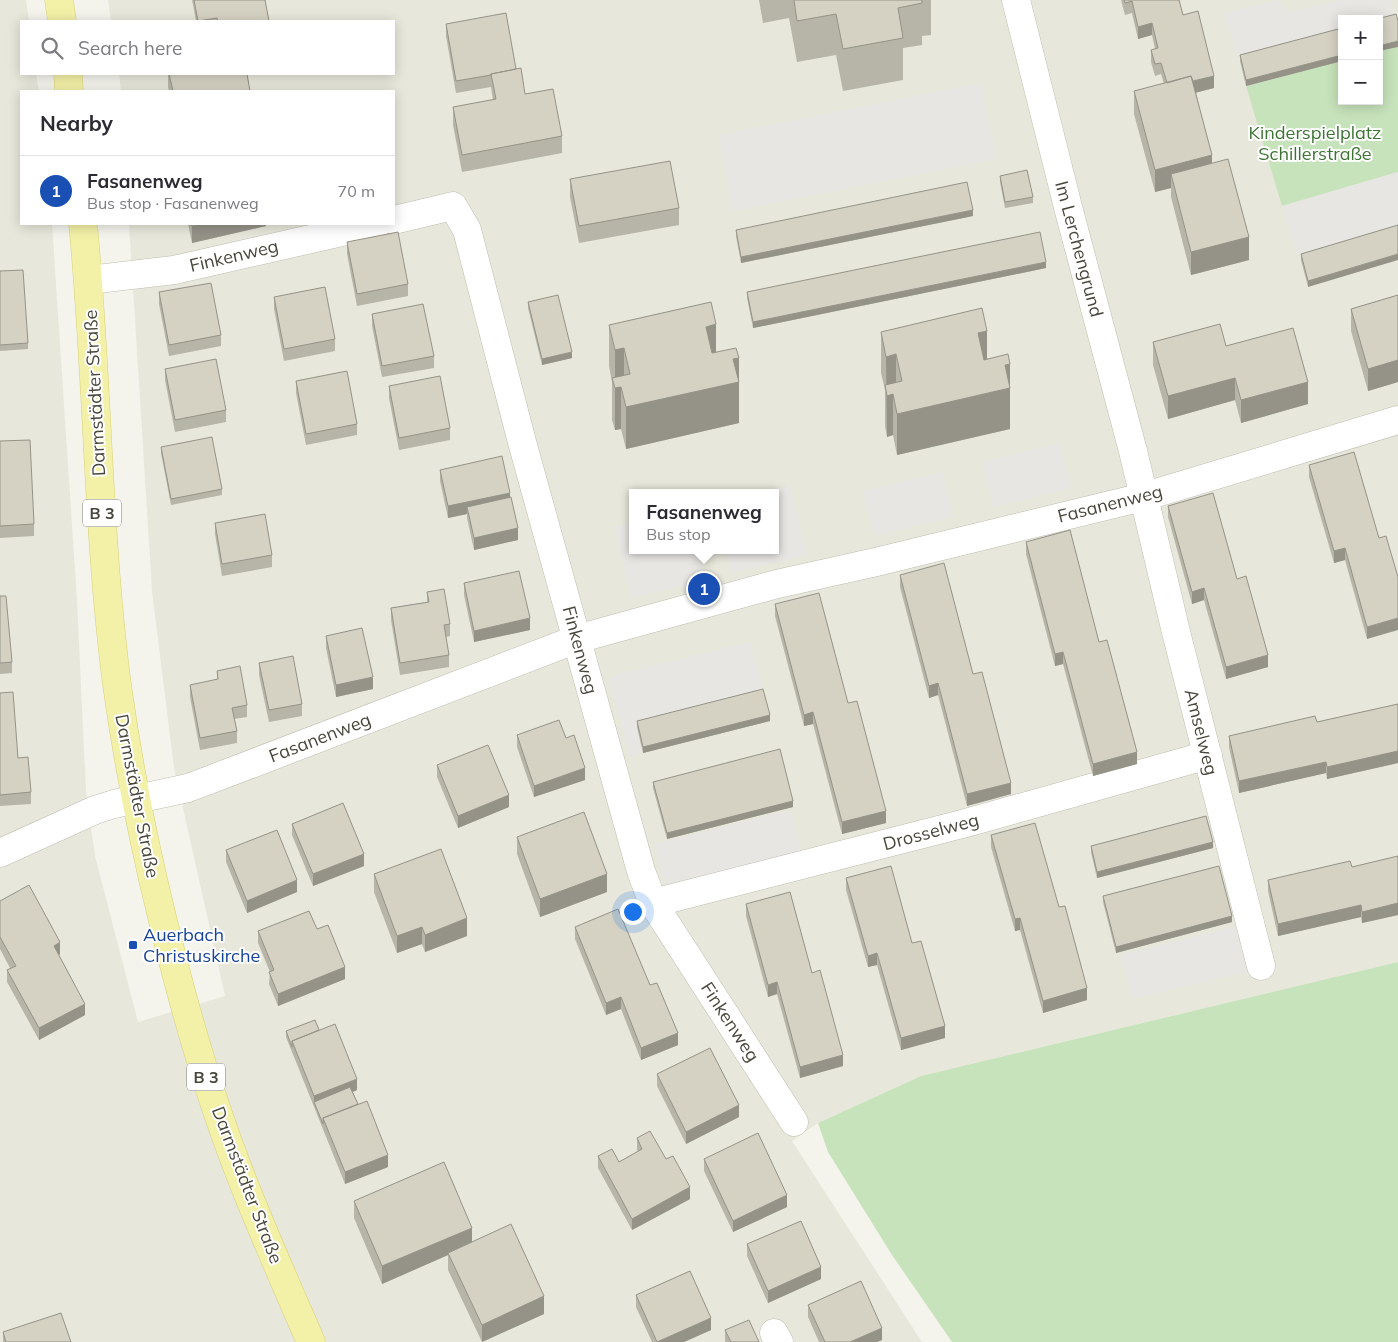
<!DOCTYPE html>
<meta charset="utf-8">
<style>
body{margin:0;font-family:Mulish,sans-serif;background:#f2f2f3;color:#2b2b33}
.controls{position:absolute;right:15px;top:15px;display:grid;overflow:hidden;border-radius:0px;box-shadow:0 2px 12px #0003}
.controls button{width:45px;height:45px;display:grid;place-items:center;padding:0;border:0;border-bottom:1px solid #e1e1e2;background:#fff;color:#2b2b33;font:25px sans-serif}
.you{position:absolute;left:632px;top:911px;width:18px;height:18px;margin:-12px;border:4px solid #fff;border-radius:50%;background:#1a73e8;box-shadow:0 0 0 8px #1a73e833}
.badge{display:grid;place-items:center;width:32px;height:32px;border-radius:50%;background:#e17937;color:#fff;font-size:16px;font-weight:700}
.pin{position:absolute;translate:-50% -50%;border:2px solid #fff;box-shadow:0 1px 5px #0006}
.popup{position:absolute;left:629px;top:489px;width:150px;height:65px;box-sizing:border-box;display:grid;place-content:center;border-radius:0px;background:#fff;filter:drop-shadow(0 1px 4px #0005);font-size:16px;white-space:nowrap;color:#7c7c81}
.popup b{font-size:19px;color:#2b2b33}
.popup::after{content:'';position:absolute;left:50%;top:100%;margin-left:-10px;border:10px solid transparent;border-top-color:#fff}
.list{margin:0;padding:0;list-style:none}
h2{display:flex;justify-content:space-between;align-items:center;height:65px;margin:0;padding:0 20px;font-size:21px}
h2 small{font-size:16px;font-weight:400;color:#7c7c81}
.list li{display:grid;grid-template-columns:32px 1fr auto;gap:15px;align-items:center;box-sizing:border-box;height:70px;padding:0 20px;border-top:1px solid #e1e1e2}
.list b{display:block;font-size:19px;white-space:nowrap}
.list p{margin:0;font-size:16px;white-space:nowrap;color:#7c7c81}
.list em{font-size:16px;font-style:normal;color:#7c7c81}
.icon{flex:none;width:28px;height:28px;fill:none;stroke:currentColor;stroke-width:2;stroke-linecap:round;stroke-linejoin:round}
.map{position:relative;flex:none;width:1398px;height:1342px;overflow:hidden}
.search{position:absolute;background:#fff;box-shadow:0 2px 12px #0003;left:20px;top:20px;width:375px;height:55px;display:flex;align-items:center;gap:12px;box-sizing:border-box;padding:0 18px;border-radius:0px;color:#7c7c81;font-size:19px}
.panel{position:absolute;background:#fff;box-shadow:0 2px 12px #0003;left:20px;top:90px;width:375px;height:135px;border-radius:0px}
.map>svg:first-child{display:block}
.residential{fill:#e8e7db;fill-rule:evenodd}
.green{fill:#c7e3bb}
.parking{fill:#e7e6e3}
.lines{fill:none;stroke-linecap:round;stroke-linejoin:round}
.minor-casing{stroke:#bfbeb0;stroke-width:29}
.primary-casing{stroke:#d7d178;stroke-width:29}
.minor{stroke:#fff;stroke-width:28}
.primary{stroke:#f3f0a7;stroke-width:28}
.wall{fill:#b7b5a8}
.shaded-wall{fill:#959388}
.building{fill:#d5d2c3;stroke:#959388}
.transit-dot{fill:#1a4fb4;stroke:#fff;stroke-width:2}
.labels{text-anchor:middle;stroke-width:4;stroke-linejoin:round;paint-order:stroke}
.shield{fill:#fff;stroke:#7f7e76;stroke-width:1}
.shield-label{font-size:16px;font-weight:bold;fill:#48463b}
.park-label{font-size:18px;fill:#3d7434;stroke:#fff}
.street-label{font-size:18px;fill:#48463b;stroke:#fff}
.transit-label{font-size:18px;fill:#164399;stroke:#fff;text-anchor:start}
</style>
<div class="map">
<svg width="1398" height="1342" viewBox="0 0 1398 1342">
<rect width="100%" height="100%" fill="#f4f4ed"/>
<!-- residential -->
<path class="residential" d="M0 0H26L29 21H21V74H36L39 91H21V224H52L77 601 86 792 95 856 138 1022 225 996 174 768 152 591 129 224H394V91H121L119 74H394V21H111L108 0H1398V962L921 1076 818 1123 792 1141 922 1342H0ZM1342 19H1379V101H1342ZM633 493H775V550H633Z"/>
<!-- green -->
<path class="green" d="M1398 47V172L1282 206 1246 86 1342 61V101H1379V51Z
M1398 962V1342H952L892 1255 828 1152 818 1123 921 1076Z"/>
<!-- parking -->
<path class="parking" d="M1278 0 1288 12 1342 0H1391L1396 20 1342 19V34L1240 61 1224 13Z
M981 83 996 159 733 211 718 135Z
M1398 172V225L1297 255 1282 206Z
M1060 443 1071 488 993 507 982 462Z
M942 472 953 517 874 536 863 491Z
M790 485 807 555 731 573 726 550H775V493H756Z
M633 523V550H699L707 580 631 598 614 527Z
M750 642 763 693 636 726 643 753 630 757 609 677Z
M790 810 803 858 667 893 655 844Z
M1236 926 1248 971 1132 999 1120 955Z"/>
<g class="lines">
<!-- minor casing -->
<g class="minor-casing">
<path id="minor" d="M1016 0 1069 211 1133 451 1176 632 1261 966
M394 220 453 206 467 230 522 442 641 871 653 903 794 1122
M89 280 174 270 377 224
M0 853 95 810 114 804 188 788 212 779 577 639 777 584 876 562 1143 497 1398 420
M653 903 966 823 1208 755
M774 1333 779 1342"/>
</g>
<!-- primary casing -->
<g class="primary-casing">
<path id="primary" d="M59 0 62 21
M68 74 69 91
M83 224C98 377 97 532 117 685 128 763 143 840 162 917 182 1000 205 1082 235 1161 258 1222 285 1282 311 1342"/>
</g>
<!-- minor -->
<use href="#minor" class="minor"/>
<!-- primary -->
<use href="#primary" class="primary"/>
</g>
<!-- wall -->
<path class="wall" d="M192 0H265L269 21H196Z
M759 0H931V35L922 36V45L903 48V80L843 91 836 55 797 62 789 18 763 23Z
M1121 0H1179L1183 15 1214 88 1196 92 1212 163 1249 260 1191 275 1171 197V188L1155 192 1134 114V91L1164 84 1161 74 1155 76 1151 62V50L1155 49 1152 35 1138 39 1132 13 1125 15Z
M446 24 516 69 525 94 562 136V153L462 172 453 125V107L493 100 491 87 456 93 446 36Z
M1342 28V61L1246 86 1240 61V55Z
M168 74H247L250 91H169L168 87Z
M1000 176 1033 197V203L1005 208 1000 182Z
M570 179 679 208V225L579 243 570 197Z
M973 216 741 263 736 236V230Z
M188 224H266V226L192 243Z
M1398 225 1308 287 1301 260V254Z
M347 242 408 284V296L357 306 347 254Z
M1046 268 753 328 747 298V292Z
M0 271 28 343V349L0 351Z
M159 292 221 335V346L169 356 159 304Z
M1398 295V382L1368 391 1351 331V309Z
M274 297 335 339V351L284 361 274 309Z
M528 302 572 358 542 365 528 308Z
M372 314 434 356V368L382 377 372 326Z
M609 325 739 358V423L626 449 621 429 615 430 612 420V382L609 366Z
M881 332 1010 364V429L897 455 893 435 887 437 885 426V390L881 373Z
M1153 342 1226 346 1308 404 1241 423 1235 400 1168 419 1153 365Z
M165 369 226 410V422L175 432 165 380Z
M296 381 357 424V435L306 445 296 393Z
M389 386 450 428V440L399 450 389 398Z
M0 441 34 524V536L0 538Z
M161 447 222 489V495L171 505 161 453Z
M1309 465 1379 538 1367 639 1345 560 1334 563 1309 477Z
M440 470 510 497 518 540 474 550 467 518V514L448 518 440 481Z
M1168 506 1237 579 1268 667 1226 679 1204 600 1192 604 1168 517Z
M215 523 272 555V567L222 576 215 534Z
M1026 542 1099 642 1137 764 1093 776 1063 664 1055 666 1026 554Z
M900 575 973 674 1011 794 967 806 938 695 929 698 900 587Z
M464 583 530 630 474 642 464 595Z
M427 592 450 624V636L446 637 449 655V667L400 675 391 620V608L427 602Z
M0 596 12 662V673L0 674Z
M775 604 848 703 886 823 842 834 813 724 804 726 775 616Z
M326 636 373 689 336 697 326 648Z
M259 663 302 704V716L269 722 259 675Z
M217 671 247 705V717L234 719 237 731V743L200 750 190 697V685L217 680Z
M0 693 18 758 31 792V804L0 806Z
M1398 704V763L1327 779 1326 773 1239 793 1229 747V736L1317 722Z
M637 721H770L643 753 637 727Z
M517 735 566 738 585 780 534 797 517 747Z
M437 765 509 807 458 828 437 777Z
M653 782 793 807 667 839 653 788Z
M292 824 364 866 313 886 292 835Z
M991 835 1059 907 1087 1000 1043 1013 1020 930 1015 931 991 847Z
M517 837 607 892 540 917 517 854Z
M1091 846 1213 848 1097 878 1091 852Z
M226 850 297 892 247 913 226 862Z
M1398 856V915L1362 923 1361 917 1278 936 1268 891V880L1352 867Z
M374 874 467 936 425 952 422 944 397 953 374 892Z
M846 878 912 943 945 1038 901 1050 877 965 868 967 846 890Z
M1103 896 1232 922 1116 953 1103 902Z
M0 901 60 954 59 955 85 1015 39 1040 7 982V970L10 968 0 949Z
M746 904 812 973 843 1066 800 1078 777 994 768 997 746 916Z
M575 927 650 985 678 1045 641 1060 621 1009 606 1015 575 939Z
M317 929 345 979 278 1006 269 984 270 972 258 943V931Z
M319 1030 357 1090 353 1092 358 1104 388 1167 345 1184 286 1037V1031Z
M657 1074 739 1117 686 1144 657 1086Z
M637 1138 666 1159 690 1199 632 1230 598 1168V1156L619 1162 638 1151 637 1150Z
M704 1159 787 1207 733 1232 704 1171Z
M354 1201 472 1242 544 1314 482 1342 448 1270V1255L382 1284 354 1218Z
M747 1244 821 1279 768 1303 747 1256Z
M636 1295 711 1330 684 1342H652L636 1307Z
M808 1305 882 1340 877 1342H819L808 1317Z
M725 1330 759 1342H725Z
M3 1332 71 1342H3Z"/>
<!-- shaded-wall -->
<path class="shaded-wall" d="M1152 23V35L1138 39V27Z
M1398 41V47L1379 51V46Z
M1342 55V61L1246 86V80Z
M1214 76V88L1168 100V88Z
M1212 155V177L1171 174V188L1155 192V170Z
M973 210V216L741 263V257Z
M201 224H266V226L192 243V226Z
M1249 237V260L1191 275V252Z
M1398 254V260L1308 287V281Z
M1046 262V268L753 328V322Z
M716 324V366L706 368V327Z
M987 331V372L978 374V333Z
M624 348V389L621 387V429L615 430V350Z
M572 352V358L542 365V359Z
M896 354V396L893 394V435L887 437 886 357Z
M739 358V423L626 449V407L733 359Z
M1398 360V382L1368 391V369Z
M1010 364V429L897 455V414L1005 365Z
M1235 378V400L1168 419V396Z
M1308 382V404L1241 423V400Z
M510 493V504L467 507V514L448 518V506Z
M518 528V540L474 550V538Z
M1345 548V560L1334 563V551Z
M1204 588V600L1192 604V592Z
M530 618V630L474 642V631Z
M1398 618V630L1367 639V627Z
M1063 652V664L1055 666V654Z
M1268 655V667L1226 679V667Z
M373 677V689L336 697V685Z
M938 683V695L929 698V686Z
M813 712V724L804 726V715Z
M770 715V721L643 753V747Z
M1398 751V763L1327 779V767Z
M1137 752V764L1093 776V764Z
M1326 762V773L1239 793V781Z
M585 768V780L534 797V786Z
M1011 783V794L967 806V794Z
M509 795V807L458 828V816Z
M793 801V807L667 839V833Z
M886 811V823L842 834V822Z
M1213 842V848L1097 878V872Z
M364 854V866L313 886V874Z
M607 874V892L540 917V899Z
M297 880V892L247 913V901Z
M1398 903V915L1362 923V912Z
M1361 905V917L1278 936V924Z
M1232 916V922L1116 953V947Z
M467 918V936L425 952V935Z
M1020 918V930L1015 931V919Z
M422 927V944L397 953V936Z
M60 942V954L54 958V946Z
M877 953V965L868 967V956Z
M345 967V979L278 1006V994Z
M777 982V994L768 997V985Z
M1087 988V1000L1043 1013V1001Z
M621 997V1009L606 1015V1003Z
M85 1004V1015L39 1040V1028Z
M945 1026V1038L901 1050V1038Z
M678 1033V1045L641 1060V1048Z
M843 1055V1066L800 1078V1067Z
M357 1079V1090L316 1107 314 1102V1108V1096Z
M739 1105V1117L686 1144V1132Z
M388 1155V1167L345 1184V1172Z
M690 1187V1199L632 1230V1219Z
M787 1195V1207L733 1232V1221Z
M472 1228V1245L448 1253V1255L382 1284V1266Z
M821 1267V1279L768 1303V1291Z
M544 1296V1314L482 1342V1325Z
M711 1318V1330L684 1342H657Z
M882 1328V1340L877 1342H850Z"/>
<!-- building -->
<path class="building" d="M194 0H265L269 21H218L217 18 198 21Z
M794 0H922V3L898 8 903 38 843 49 836 14 797 21Z
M1124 0H1179L1183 15 1198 11 1214 76 1193 81 1191 76 1167 83 1161 63 1155 64 1151 50 1158 48 1152 23 1138 27 1132 1 1125 3Z
M506 13 516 69 491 74V75L456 81 446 24Z
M1396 14 1398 21V41L1379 46V19H1377Z
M1342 28V55L1246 80 1240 55Z
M521 68 525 94 553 89 562 136 462 155 453 107 496 99 491 74Z
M169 74H247L250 91H173Z
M1191 76 1212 155 1155 170 1134 91Z
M1228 159 1249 237 1191 252 1171 174Z
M670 161 679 208 579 226 570 179Z
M1027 170 1033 197 1005 202 1000 176Z
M967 182 973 210 741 257 736 230Z
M191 224H201L192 226Z
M1398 225V254L1308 281 1301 254Z
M398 232 408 284 357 294 347 242Z
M1040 232 1046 262 753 322 747 292Z
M23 270 28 343 0 345V271Z
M211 283 221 335 169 345 159 292Z
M325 287 335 339 284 349 274 297Z
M558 295 572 352 542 359 528 302Z
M1398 295V360L1368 369 1351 309Z
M711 302 716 324 706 327 712 353 736 348 739 358 733 359 739 382 626 407 621 387 615 388 612 378 630 374 624 348 615 350 609 325Z
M423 304 434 356 382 366 372 314Z
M982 308 987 331 978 333 984 360 1008 354 1010 364 1005 365 1010 388 897 414 893 394 887 396 885 385 902 381 896 354 886 357 881 332Z
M1220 324 1226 346 1293 328 1308 382 1241 400 1235 378 1168 396 1153 342Z
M216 359 226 410 175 420 165 369Z
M347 371 357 424 306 434 296 381Z
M440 376 450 428 399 438 389 386Z
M212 437 222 489 171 499 161 447Z
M30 440 34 524 0 526V441Z
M1354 452 1379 538 1386 536 1398 577V618L1367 627 1345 548 1334 551 1309 465Z
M502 456 510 493 448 506 440 470Z
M1213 493 1237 579 1246 576 1268 655 1226 667 1204 588 1192 592 1168 506Z
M511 497 518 528 474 538 467 507Z
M265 514 272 555 222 564 215 523Z
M1070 530 1099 642 1107 640 1137 752 1093 764 1063 652 1055 654 1026 542Z
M944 563 973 674 982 672 1011 783 967 794 938 683 929 686 900 575Z
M519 571 530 618 474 631 464 583Z
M444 589 450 624 444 625 449 655 400 663 391 608 429 602 427 592Z
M819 593 848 703 857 701 886 811 842 822 813 712 804 715 775 604Z
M0 596H6L12 662 0 663Z
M362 628 373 677 336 685 326 636Z
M293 656 302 704 269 710 259 663Z
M240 666 247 705 232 708 237 731 200 738 190 685 218 679 217 671Z
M763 689 770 715 643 747 637 721Z
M13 692 18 758 28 757 31 792 0 795V693Z
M1398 704V751L1327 767 1326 762 1239 781 1229 736 1315 716 1317 722Z
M559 720 566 738 574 735 585 768 534 786 517 735Z
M488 745 509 795 458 816 437 765Z
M780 749 793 801 667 833 653 782Z
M343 803 364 854 313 874 292 824Z
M584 812 607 874 540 899 517 837Z
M1206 816 1213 842 1097 872 1091 846Z
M1035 823 1059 907 1065 906 1087 988 1043 1001 1020 918 1015 919 991 835Z
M277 830 297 880 247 901 226 850Z
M441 849 467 918 425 935 422 927 397 936 374 874Z
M1398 856V903L1362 912 1361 905 1278 924 1268 880 1350 861 1352 867Z
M891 866 912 943 921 941 945 1026 901 1038 877 953 868 956 846 878Z
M1219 866 1232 916 1116 947 1103 896Z
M29 885 60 942 54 946 85 1004 39 1028 7 970 16 966 0 937V901Z
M790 892 812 973 820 970 843 1055 800 1067 777 982 768 985 746 904Z
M618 909 650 985 657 983 678 1033 641 1048 621 997 606 1003 575 927Z
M309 911 317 929 328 925 345 967 278 994 269 972 274 970 258 931Z
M315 1020 319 1030 292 1041V1047L286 1031Z
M335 1024 357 1079 314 1096 292 1041Z
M710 1048 739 1105 686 1132 657 1074Z
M350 1087 358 1104 323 1118V1124L314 1102Z
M367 1101 388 1155 345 1172 323 1118Z
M650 1131 666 1159 673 1156 690 1187 632 1219 598 1156 612 1149 619 1162 642 1149 637 1138Z
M758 1133 787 1195 733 1221 704 1159Z
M444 1162 472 1228 382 1266 354 1201Z
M801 1221 821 1267 768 1291 747 1244Z
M511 1224 544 1296 482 1325 448 1253Z
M690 1271 711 1318 657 1342 636 1295Z
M861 1281 882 1328 850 1342H825L808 1305Z
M61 1313 71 1342H6L3 1332Z
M749 1320 759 1342H731L725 1330Z"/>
<!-- markers -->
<rect class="transit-dot" x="128" y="940" width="10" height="10" rx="2.5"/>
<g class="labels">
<!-- shield labels -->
<g class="shield">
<rect x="83" y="499.5" width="38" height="27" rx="4"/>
<rect x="187" y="1063.5" width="38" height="27" rx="4"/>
</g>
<g class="shield-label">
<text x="102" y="519">B 3</text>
<text x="206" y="1083">B 3</text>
</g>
<!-- park labels -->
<g class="park-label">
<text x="1315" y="139">Kinderspielplatz<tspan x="1315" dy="21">Schillerstraße</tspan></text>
</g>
<!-- street labels -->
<g class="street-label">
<text transform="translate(1079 249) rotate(75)" y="6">Im Lerchengrund</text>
<text transform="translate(234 256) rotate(-13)" y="6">Finkenweg</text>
<text transform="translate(95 393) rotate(-93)" y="6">Darmstädter Straße</text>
<text transform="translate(1110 504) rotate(-14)" y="6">Fasanenweg</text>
<text transform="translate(580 650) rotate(75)" y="6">Finkenweg</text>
<text transform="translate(1201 732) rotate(76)" y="6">Amselweg</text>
<text transform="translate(320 738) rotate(-21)" y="6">Fasanenweg</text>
<text transform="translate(137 796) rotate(79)" y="6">Darmstädter Straße</text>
<text transform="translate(931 832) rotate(-15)" y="6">Drosselweg</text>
<text transform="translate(730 1022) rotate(57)" y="6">Finkenweg</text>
<text transform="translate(247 1185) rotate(69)" y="6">Darmstädter Straße</text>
</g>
<!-- transit labels -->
<g class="transit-label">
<text x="143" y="941">Auerbach<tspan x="143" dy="21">Christuskirche</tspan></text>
</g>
</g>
</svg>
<div class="controls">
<button>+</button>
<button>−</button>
</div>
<div class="you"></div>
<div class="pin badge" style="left:704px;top:589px;background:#1a4fb4">1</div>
<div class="popup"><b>Fasanenweg</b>Bus stop</div>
<div class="search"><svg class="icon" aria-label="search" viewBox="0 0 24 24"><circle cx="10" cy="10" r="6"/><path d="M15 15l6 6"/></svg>Search here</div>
<section class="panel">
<h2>Nearby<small></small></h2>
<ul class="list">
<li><span class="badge" style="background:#1a4fb4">1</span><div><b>Fasanenweg</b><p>Bus stop · Fasanenweg</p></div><em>70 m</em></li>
</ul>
</section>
</div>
